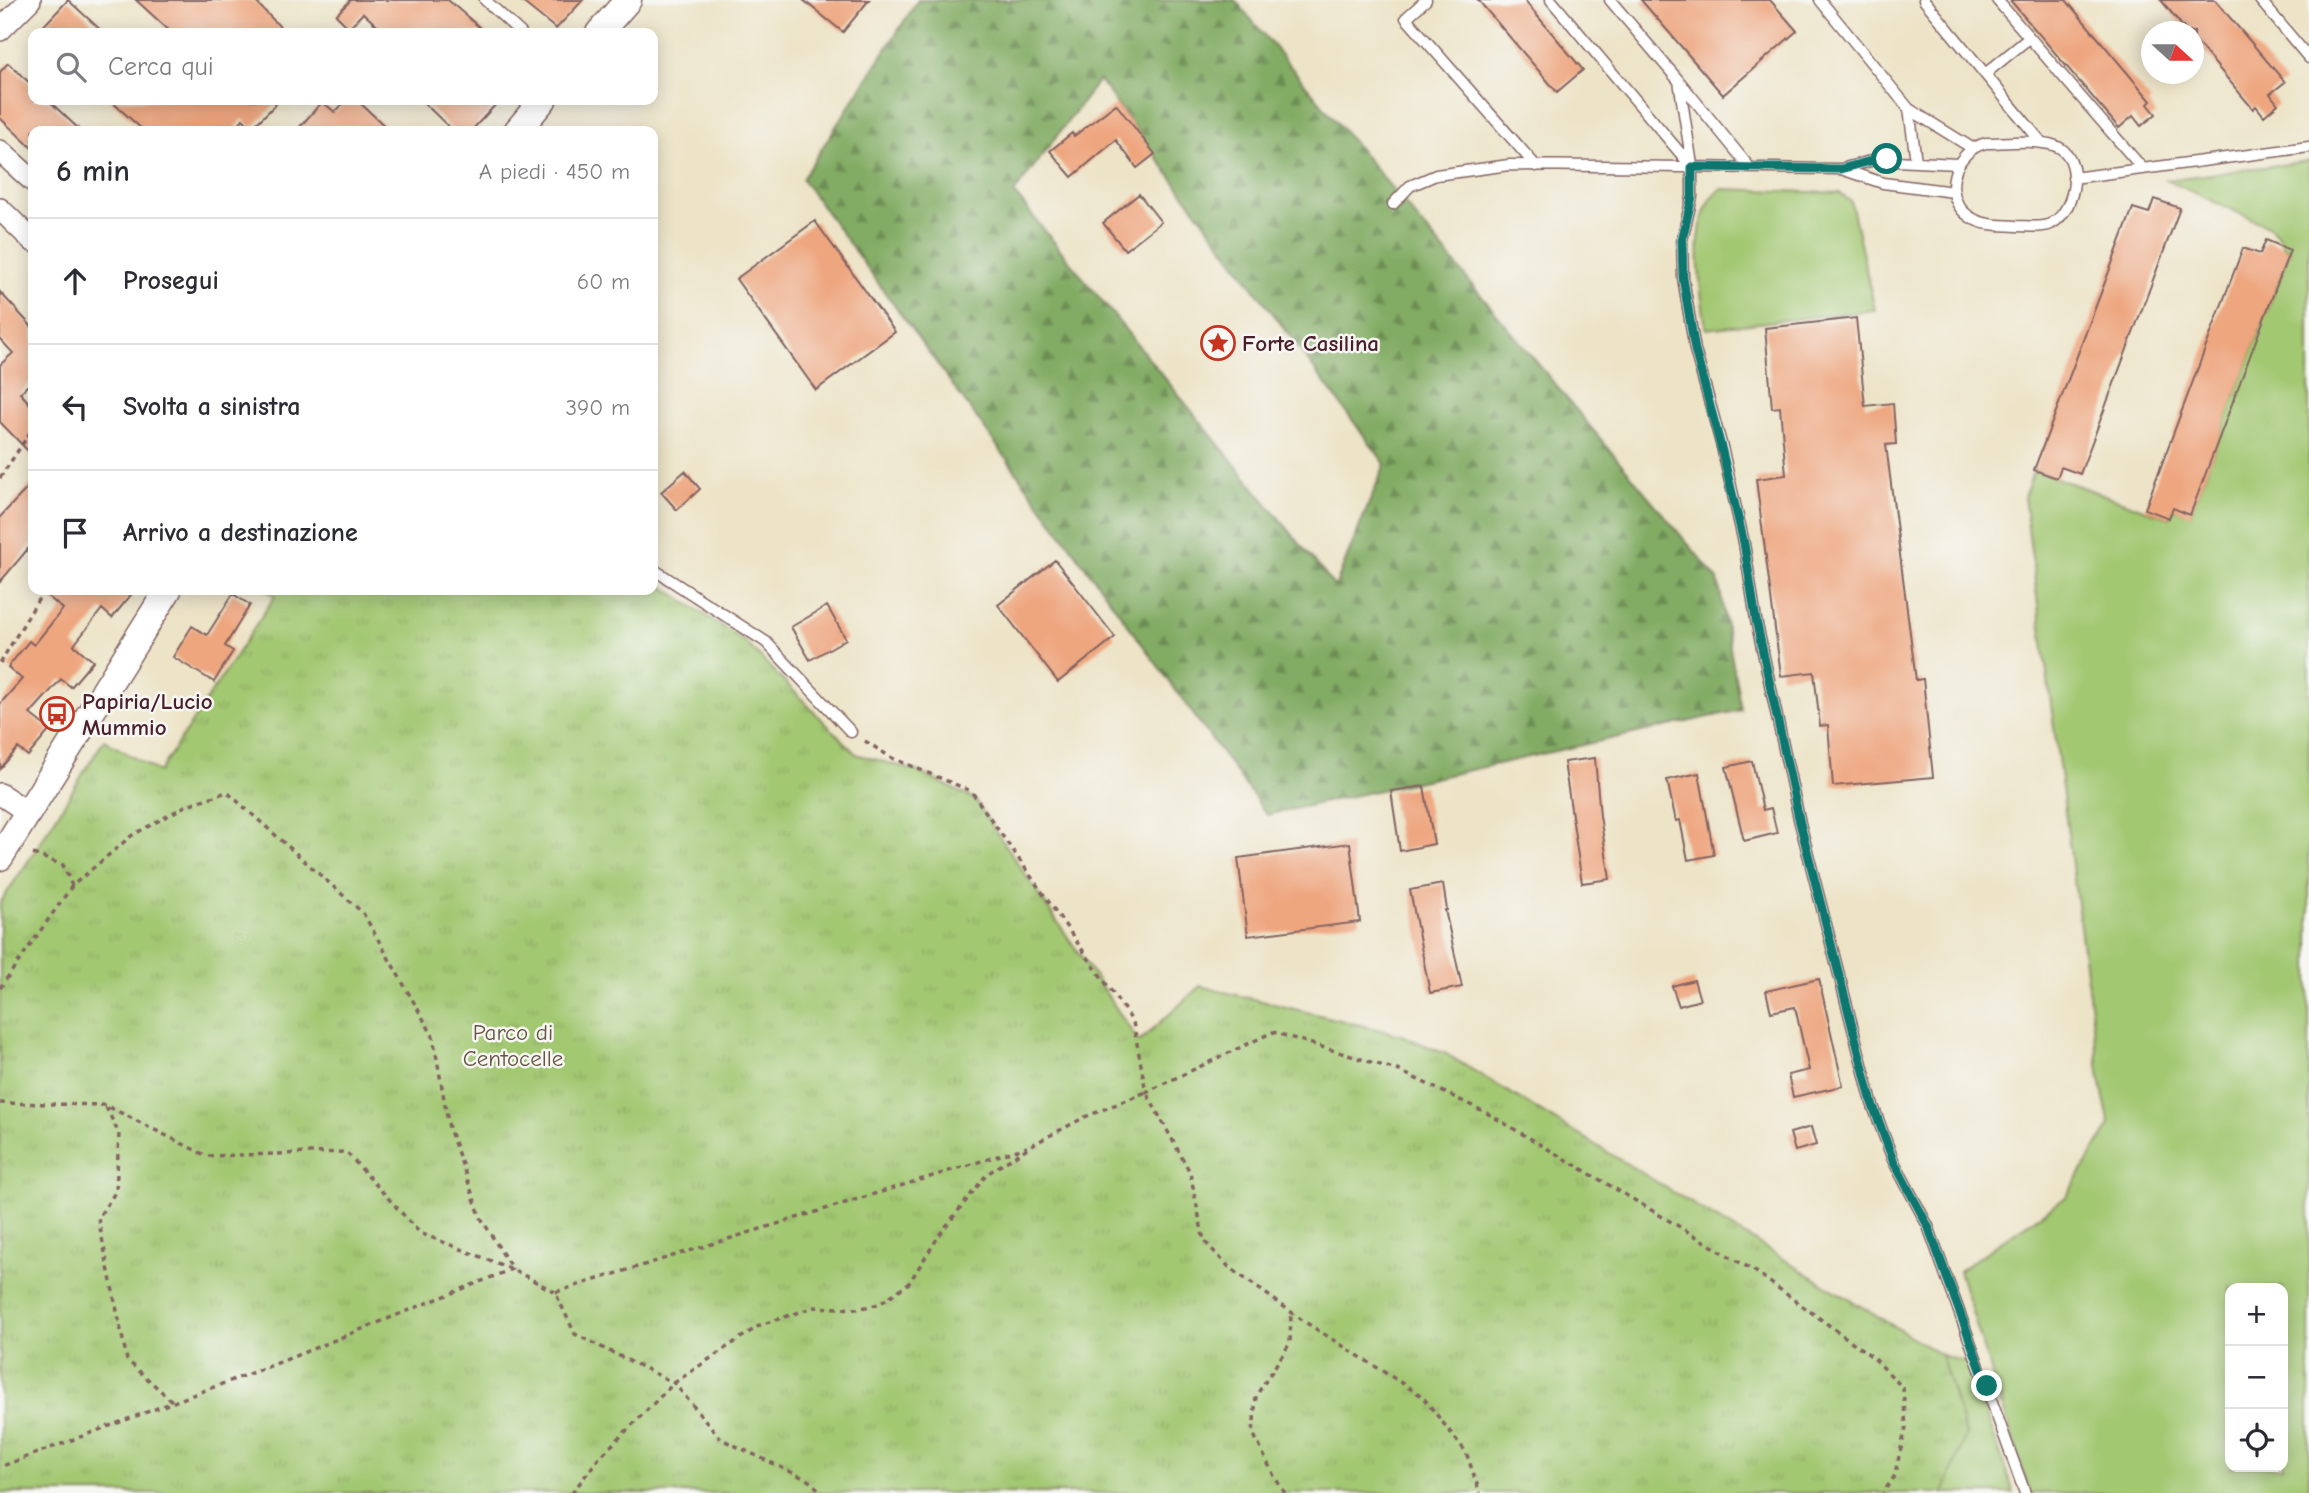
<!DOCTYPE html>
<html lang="it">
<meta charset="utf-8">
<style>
body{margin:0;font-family:"Comic Neue",sans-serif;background:#f2f2f3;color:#2b2b33}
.controls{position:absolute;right:21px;bottom:21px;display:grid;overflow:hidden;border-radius:14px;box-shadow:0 4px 18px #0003}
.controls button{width:63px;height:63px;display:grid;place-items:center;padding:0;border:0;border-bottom:2px solid #e1e1e2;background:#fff;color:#2b2b33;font:35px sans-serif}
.compass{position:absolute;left:2141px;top:21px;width:63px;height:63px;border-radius:50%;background:#fff;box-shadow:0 4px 18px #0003;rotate:111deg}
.stop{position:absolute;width:21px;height:21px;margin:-16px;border:5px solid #0f766e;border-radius:50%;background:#fff}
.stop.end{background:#0f766e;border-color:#fff;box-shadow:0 2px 7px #0008}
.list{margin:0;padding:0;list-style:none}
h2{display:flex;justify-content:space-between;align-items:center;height:91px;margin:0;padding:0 28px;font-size:30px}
h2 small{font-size:23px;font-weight:400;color:#7c7c81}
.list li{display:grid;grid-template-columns:46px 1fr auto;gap:21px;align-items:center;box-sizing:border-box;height:126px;padding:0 28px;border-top:2px solid #e1e1e2}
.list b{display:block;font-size:26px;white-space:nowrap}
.list em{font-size:23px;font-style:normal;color:#7c7c81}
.icon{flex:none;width:38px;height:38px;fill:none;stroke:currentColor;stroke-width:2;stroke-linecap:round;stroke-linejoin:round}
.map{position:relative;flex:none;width:2309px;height:1493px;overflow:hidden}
.search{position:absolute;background:#fff;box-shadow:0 4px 18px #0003;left:28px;top:28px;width:630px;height:77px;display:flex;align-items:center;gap:18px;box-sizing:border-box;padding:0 24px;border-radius:14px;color:#7c7c81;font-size:26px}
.panel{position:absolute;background:#fff;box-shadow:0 4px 18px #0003;left:28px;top:126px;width:630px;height:469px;border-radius:14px}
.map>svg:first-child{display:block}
.grass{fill:#a3c872;stroke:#76744e;stroke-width:2;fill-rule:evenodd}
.forest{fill:url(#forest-firs);stroke:#666648;stroke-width:2;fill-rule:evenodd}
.park{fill:url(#park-tufts);stroke:#76744e;stroke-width:2}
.building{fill:#eea67f}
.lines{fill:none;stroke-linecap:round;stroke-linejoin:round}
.service-casing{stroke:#836462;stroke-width:13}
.minor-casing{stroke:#836462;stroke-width:24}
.tertiary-casing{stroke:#836462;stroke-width:29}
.path{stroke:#836462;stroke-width:3.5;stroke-dasharray:5 5;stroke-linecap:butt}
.service{stroke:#fff;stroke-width:10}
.minor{stroke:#fff;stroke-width:21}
.tertiary{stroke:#fff;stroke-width:26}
.route{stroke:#0f766e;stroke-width:9}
.labels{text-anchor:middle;stroke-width:5;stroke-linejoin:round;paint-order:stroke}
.poi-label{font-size:23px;font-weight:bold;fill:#4a1f2b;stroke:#f6f6f2;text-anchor:start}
.park-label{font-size:23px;fill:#655240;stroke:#f6f6f2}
</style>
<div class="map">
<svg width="2309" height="1493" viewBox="0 0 2309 1493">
<defs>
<pattern id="forest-firs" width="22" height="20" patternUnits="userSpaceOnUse" patternTransform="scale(1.75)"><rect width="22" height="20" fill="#82ac64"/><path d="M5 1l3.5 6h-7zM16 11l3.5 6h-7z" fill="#6c8b53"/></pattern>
<pattern id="park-tufts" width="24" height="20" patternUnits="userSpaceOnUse" patternTransform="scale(1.75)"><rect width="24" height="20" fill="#a3c872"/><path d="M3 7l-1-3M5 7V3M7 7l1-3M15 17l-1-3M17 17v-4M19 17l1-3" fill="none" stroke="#8eab63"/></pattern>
</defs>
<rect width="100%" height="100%" fill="#f6f6f2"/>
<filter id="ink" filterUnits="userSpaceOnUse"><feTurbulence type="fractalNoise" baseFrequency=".0143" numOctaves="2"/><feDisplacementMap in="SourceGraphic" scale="14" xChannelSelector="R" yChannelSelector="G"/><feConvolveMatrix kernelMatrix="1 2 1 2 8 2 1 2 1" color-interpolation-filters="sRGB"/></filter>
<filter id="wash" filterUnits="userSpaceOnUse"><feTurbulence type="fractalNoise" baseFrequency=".00686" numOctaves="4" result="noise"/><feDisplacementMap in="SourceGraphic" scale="28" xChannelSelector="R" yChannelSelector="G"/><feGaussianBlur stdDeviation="1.57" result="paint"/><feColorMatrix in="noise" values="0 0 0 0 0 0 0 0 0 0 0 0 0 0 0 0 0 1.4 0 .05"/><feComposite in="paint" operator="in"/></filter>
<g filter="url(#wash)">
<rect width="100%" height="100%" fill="#ede4c8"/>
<!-- grass -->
<path class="grass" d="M2309 161V1493H2030L1959 1271 2066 1197 2110 1125 2100 1079 2024 497 2034 470 2169 518 2173 508 2190 514 2290 250 2284 247 2277 234 2270 227 2166 180ZM2230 1288H2283V1467H2230Z
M1721 189 1840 193 1851 202 1875 310 1706 329C1701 292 1686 214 1721 189Z
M1941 1355 1968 1363 2014 1493H1943L1966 1435Z"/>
<!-- forest -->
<path class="forest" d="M918 0H1235L1718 580 1741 710 1267 815 802 179ZM1099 80 1385 464 1335 587 1014 193Z"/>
<!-- park -->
<path class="park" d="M653 580 745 642 856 754 917 771 974 799 1139 1042 1200 986 1401 1035 1446 1054 1941 1355 1966 1435 1943 1493H0V903L33 854 104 740 159 772 275 596 266 590H653Z"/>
<g id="blocks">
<!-- building -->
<path class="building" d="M68 0 104 33H37Z
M136 0H254L286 33H172Z
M349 0H448L486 33H385L363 13 349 28 336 15 350 1Z
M520 0H583L556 29Z
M803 0H869L843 32Z
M1478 0H1524L1583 70 1557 92Z
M1641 0H1770L1797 31 1723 95Z
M2010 0H2066L2151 101 2148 104 2156 114 2141 126 2133 116 2119 128Z
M2161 0H2215L2285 82 2270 94 2278 104 2264 116 2256 106 2253 109 2194 39V32H2187Z
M8 63 33 86V100H48L81 131H33V149L0 118V72Z
M110 100H280L252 128 243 119 233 131H144Z
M347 100H357L390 131H296L322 102 335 112Z
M421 100H500L471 131H453Z
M1116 104 1155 154 1137 168 1116 140 1072 177 1050 151 1072 133 1074 136Z
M1139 194 1161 222 1125 250 1103 223Z
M2154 199 2180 208 2080 474 2061 467 2057 478 2034 470 2133 208 2149 213Z
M815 221 895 332 816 390 736 279Z
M2266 240 2290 250 2190 515 2173 508 2169 518 2145 509 2243 248 2260 254Z
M0 292 33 328V380L20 393 33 407V456L0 422V365L13 353 0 339Z
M1856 318 1865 406 1893 403 1896 444 1886 445 1916 680 1923 679 1933 777 1833 786 1828 725 1820 726 1814 672 1781 676 1756 479 1786 475 1780 407 1772 408 1765 328Z
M685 471 700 489 677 510 661 492Z
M33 482V543L0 582V517Z
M1055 560 1115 637 1058 682 998 605Z
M40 590H135L112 618 102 609 74 645 93 661 71 687 61 679 30 714 50 730 28 756 18 748 0 769V704L22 679 8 667 29 641 34 645 63 609Z
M233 594 250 605 225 646 233 651 214 682 173 657 192 626 207 635Z
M827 606 846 639 810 660 791 627Z
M1595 758 1600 816 1610 879 1582 883 1564 762Z
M1752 761 1763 810 1771 808 1777 833 1744 841 1726 767Z
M1699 773 1714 855 1688 860 1680 820 1676 821 1667 780Z
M1424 786 1434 844 1400 851 1391 791Z
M1350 843 1360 922 1248 936 1238 858Z
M1443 884 1447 910H1445L1462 987 1430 993 1410 890Z
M1819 979 1843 1086 1793 1097 1788 1075 1809 1070 1795 1007 1771 1012 1766 991Z
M1694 980 1700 1000 1679 1006 1672 986Z
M1811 1127 1816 1145 1795 1151 1790 1133Z"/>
</g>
</g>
<g filter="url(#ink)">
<use href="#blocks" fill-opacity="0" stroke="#836462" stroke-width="2"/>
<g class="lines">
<!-- service casing -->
<g class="service-casing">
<path id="service" d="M485 0 521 33
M1426 0 1406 18 1536 166
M1551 0 1692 167V197L1682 240 1683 278 1695 350 1722 447 1744 543 1756 620 1800 823 1872 1103 1893 1160 1928 1226 2025 1493
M1610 0 1679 81
M1820 0 1909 109 1972 148
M1924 0 2042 143
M1997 0 2143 169
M2260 0 2309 58
M1985 74 2029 38
M1909 109 1916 161
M1986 143C2005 143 2044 138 2060 148 2085 163 2074 216 2048 225 2038 228 2027 226 2016 226 2000 225 1984 226 1970 217 1940 197 1953 151 1986 143Z
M1692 165 1679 81 1750 168
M1841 169 1883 183 1954 192
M2073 178 2309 147
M1393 204 1410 186 1436 175 1509 165 1841 169 1874 160 1958 164
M653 569 766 642 851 732"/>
</g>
<!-- minor casing -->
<g class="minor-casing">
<path id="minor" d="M0 30 30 0
M0 151 33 181
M0 209 33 241
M0 794 29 813"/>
</g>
<!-- tertiary casing -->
<g class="tertiary-casing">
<path id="tertiary" d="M599 33 628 0
M517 131 543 100
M0 857 168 590"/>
</g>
<!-- path -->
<path class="path" d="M0 478 33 428
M0 663 44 590
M865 741 892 758 971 791 1133 1022 1146 1092 1273 1032 1400 1071 1487 1113 1756 1272 1874 1358 1903 1388 1906 1428 1894 1477 1883 1493
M33 854 63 865 72 886
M0 988 72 886 131 836 187 805 227 792 363 913 433 1036 449 1128 481 1218 512 1269 275 1364 0 1467
M0 1103 105 1105 207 1156 346 1152 420 1233 512 1269 555 1292 575 1334 674 1383 721 1439 808 1480 823 1493
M106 1107 119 1134 116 1191 98 1218 127 1360 173 1402
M556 1292 1027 1147
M572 1493 599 1458 674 1383 760 1325 815 1307 857 1309 879 1304 909 1283 940 1234 987 1174 1032 1145 1085 1117 1146 1092 1190 1172 1204 1241 1229 1267 1305 1322 1422 1396 1466 1452 1480 1493
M1285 1493 1274 1476 1253 1433 1256 1396 1290 1343 1291 1312"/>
<!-- service -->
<use href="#service" class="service"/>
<!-- minor -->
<use href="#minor" class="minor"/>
<!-- tertiary -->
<use href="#tertiary" class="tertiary"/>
</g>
</g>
<g class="lines" filter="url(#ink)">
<!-- route -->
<path class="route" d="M1887 159 1874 160 1841 169 1692 167V197L1682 240 1683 278 1695 350 1721 447 1744 543 1756 620 1800 823 1872 1103 1893 1160 1928 1226 1987 1386"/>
</g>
<!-- icons -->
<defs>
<g id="sight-ring" transform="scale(1.75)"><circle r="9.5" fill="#f6f6f2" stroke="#c8321e" stroke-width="1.5"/><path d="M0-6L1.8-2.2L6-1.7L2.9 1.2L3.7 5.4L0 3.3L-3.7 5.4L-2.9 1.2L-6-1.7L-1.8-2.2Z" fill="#c8321e"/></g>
<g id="bus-ring" transform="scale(1.75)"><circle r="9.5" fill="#f6f6f2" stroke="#c8321e" stroke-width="1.5"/><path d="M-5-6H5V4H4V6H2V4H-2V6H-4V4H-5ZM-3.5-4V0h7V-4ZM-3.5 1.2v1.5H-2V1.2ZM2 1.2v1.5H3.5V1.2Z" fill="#c8321e"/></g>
</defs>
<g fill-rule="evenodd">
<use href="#sight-ring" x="1218" y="343"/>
<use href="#bus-ring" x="57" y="714"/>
</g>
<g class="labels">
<!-- poi labels -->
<g class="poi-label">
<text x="1242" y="351">Forte Casilina</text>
<text x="82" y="709">Papiria/Lucio<tspan x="82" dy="26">Mummio</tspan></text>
</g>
<!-- park labels -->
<g class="park-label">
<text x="513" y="1040">Parco di<tspan x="513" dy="26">Centocelle</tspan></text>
</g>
</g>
</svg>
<div class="controls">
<button>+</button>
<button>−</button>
<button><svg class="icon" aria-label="locate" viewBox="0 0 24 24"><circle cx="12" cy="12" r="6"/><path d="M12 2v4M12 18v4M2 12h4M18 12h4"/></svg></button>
</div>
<svg class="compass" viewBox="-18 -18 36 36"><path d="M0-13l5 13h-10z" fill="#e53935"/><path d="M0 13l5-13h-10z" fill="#7c7c81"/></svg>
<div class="stop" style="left:1887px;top:159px"></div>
<div class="stop end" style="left:1987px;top:1386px"></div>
<div class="search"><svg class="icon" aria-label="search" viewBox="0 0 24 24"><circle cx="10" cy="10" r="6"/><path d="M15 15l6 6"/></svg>Cerca qui</div>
<section class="panel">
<h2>6 min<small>A piedi · 450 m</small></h2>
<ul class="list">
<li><svg class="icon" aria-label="ahead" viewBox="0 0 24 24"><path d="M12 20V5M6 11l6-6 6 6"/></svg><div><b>Prosegui</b></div><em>60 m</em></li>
<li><svg class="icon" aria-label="left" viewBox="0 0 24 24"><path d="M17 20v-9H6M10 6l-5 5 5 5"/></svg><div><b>Svolta a sinistra</b></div><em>390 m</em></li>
<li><svg class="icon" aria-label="arrive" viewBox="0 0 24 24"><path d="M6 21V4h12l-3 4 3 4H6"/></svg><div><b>Arrivo a destinazione</b></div></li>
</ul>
</section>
</div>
